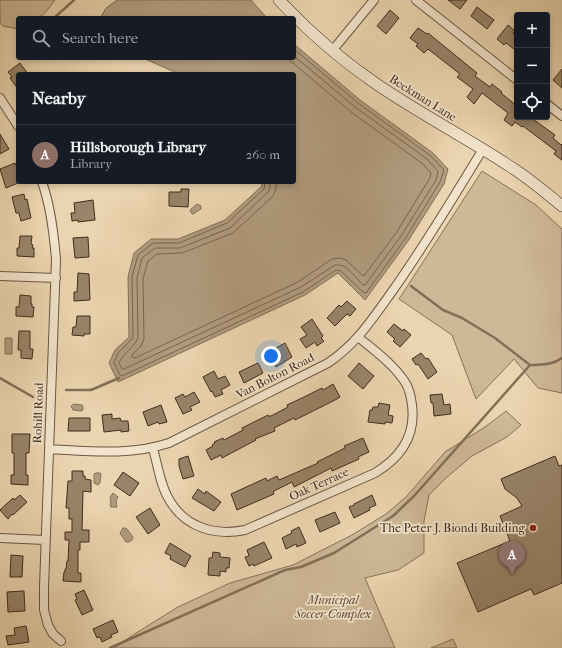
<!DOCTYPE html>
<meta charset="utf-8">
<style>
body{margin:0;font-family:"IM FELL French Canon",serif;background:#20242c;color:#f1f3f6}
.controls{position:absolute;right:12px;top:12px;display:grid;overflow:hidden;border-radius:4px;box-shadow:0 2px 6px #0003}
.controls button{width:36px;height:36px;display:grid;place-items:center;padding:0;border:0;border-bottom:1px solid #363941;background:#171b24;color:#f1f3f6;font:20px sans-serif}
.you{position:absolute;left:271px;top:356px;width:14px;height:14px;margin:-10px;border:3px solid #fff;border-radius:50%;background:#1a73e8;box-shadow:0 0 0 6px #1a73e833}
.badge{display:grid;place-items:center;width:26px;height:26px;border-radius:50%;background:#1a73e8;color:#fff;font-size:13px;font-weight:700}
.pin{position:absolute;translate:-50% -33px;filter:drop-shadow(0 1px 2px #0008)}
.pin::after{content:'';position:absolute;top:21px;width:14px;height:12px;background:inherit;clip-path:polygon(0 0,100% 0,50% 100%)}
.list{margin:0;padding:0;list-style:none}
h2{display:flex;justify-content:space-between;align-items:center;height:52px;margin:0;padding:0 16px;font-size:17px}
h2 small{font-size:13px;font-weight:400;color:#9ea1a6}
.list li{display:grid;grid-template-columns:26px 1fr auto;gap:12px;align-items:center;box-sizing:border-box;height:60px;padding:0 16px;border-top:1px solid #363941}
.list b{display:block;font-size:15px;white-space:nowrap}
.list p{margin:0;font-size:13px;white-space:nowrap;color:#9ea1a6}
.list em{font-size:13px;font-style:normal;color:#9ea1a6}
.icon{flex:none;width:22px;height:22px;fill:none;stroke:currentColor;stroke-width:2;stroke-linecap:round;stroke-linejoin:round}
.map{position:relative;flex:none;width:562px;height:648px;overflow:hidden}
.search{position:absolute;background:#171b24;box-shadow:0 2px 6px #0003;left:16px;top:16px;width:280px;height:44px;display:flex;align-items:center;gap:10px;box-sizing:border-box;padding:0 14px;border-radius:4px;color:#9ea1a6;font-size:15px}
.panel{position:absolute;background:#171b24;box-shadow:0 2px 6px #0003;left:16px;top:72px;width:280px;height:112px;border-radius:4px}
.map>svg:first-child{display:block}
.green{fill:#ceb897;stroke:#88725a}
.water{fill:#b19c7e;stroke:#846f57}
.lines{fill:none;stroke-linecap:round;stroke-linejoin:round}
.shore{stroke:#79644e;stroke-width:1}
.stream{stroke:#846f57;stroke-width:2.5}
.building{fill:#998469;stroke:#412c1d}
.street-casing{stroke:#6c5642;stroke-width:10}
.secondary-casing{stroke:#412c1d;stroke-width:12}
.street{stroke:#f2e4cc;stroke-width:8}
.secondary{stroke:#f2e4cc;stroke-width:11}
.poi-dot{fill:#8f2418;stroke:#f2e4cc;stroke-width:1.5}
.labels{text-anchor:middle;stroke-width:3.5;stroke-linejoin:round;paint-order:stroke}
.street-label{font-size:12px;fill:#412c1d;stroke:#f2e4cc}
.poi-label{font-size:12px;fill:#412c1d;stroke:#f2e4cc;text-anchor:end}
.park-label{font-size:12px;font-style:italic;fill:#5d4835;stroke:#f2e4cc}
</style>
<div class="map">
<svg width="562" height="648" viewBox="0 0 562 648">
<rect width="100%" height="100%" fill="#ebd5b0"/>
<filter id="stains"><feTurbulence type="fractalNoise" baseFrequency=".005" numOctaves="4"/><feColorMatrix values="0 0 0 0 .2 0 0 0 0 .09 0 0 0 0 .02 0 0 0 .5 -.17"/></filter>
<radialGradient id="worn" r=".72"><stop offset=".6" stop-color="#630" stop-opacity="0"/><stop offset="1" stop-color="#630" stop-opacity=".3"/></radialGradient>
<!-- green -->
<path class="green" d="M0 0H55C40 20 42 18 18 18V29L3 26 0 23Z
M482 171 536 205 562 229V393L538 388 514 359 476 399 452 335 399 299Z
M506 411 521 425 507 437 472 456 446 478 429 495 424 521V553L398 570 365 578 395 648H114L133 635 178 607 230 583 293 565 352 535 386 514 406 497 445 452 485 427Z
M453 639 457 648H431Z"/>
<!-- water -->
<path class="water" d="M117 0H251L267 18H100L106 8Z
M294 44 360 100 433 153 448 169 444 184 408 241 365 300 338 273 305 295 118 382 109 363 115 350 129 337 128 277 134 253 151 239H178L225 220 262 186 261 182H294V74H179L143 58H294Z
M197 204 201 206V209L193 214H192L190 210Z
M5 338H12V354H5Z
M74 404 82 405 83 407V410L81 411 73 410 71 406Z
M96 473H100L101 474 100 483 98 485 94 483V474Z
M113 493 118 497 116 501 117 507H111L110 504 111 502 110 497Z
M123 528H126L133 537 132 540 129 542H126L120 533Z"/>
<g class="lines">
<!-- shore -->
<path class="shore" d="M265 182 264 189 227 223 179 243H153L138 255 132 277 133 338 118 353 114 363 120 375 122 376 303 292 336 270 341 271 363 292 366 293 405 239 440 182 444 170 431 156 358 103 294 49
M270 182V188L268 192 230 228 180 248H155L142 258 137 278 138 338C134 348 123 353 119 363L122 369H124L301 287 335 265C346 263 355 277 363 285H365L401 236 436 180 438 171 427 159 355 107 294 56
M276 182V189L273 196 233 233 182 253 157 254 148 261 143 279 144 339 141 346 132 355V357L135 358 298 282 332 259 340 258 346 260 362 275 364 276 396 233 430 178 431 173 423 164 351 112 287 58"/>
<!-- stream -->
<path class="stream" d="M54 18 74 0
M411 286 443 310 462 318 495 338 530 365
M0 378 33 397
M66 390H91L119 378
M110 648 285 570 301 567 334 553 393 516 414 496 530 365C543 364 550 366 562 358"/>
</g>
<!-- building -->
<path class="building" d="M448 0H467L460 9Z
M477 7 494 20 487 29 471 16Z
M390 10 399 18 386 34 377 26Z
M508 25 515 31 513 33 517 36V46L514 49 506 43 504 45 497 39Z
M418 28 427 34 428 33 477 73 475 76 490 87 492 84 502 92 501 93 517 106V117H530L555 135 553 138 561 145 562 144V160L554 154 556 151 523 126 522 127 515 122 512 126 504 120 508 113 482 93 474 104 467 97 473 89 457 77 460 74 428 49 424 53 416 46 418 44 410 38Z
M20 63 28 74H18V89L10 78 12 77 8 72Z
M562 69V88L553 80Z
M0 134 9 149 0 154Z
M15 163 18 170V183L6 188 0 169Z
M181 189H189L188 207 169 206V192H181Z
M24 194 25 200 27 199 31 218 21 221 19 213H16L12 197Z
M93 200 95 220 78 222V220L72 221 71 213H75L74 203Z
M20 236H32L31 244 33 245 32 248H34V257L17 256V248H19Z
M88 237 89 257 75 258 73 238Z
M78 273 89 274 90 300 74 301V292H77Z
M20 295 31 296V304H32V307H34L33 317 16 316V307H19Z
M347 301 356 309 350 316 347 314 335 326 327 318 339 305 341 307Z
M77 316H90V334H84V336L72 335 73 327H76Z
M312 319 323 336 321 338 324 341 317 346 315 342 306 348 300 339 307 335 301 327Z
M394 324 403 331 404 329 411 335 400 347 393 341 395 339 387 332Z
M19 331H30V349H33L32 359 21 358V350H18Z
M285 343 292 357 276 367 269 352Z
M421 353 426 359 428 358 437 372 428 379 418 364 416 365 412 359Z
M258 363 263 373 244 383 239 372Z
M359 363 374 376 363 389 348 376Z
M214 371 218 379 225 376 230 385 221 390 223 394 215 397 212 391 211 392 203 377Z
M333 384 340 397 337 399 295 420 294 418 274 428 275 431 255 439 256 440 222 458 221 455 211 460 206 450 213 446 212 445 215 443 214 442 223 438 224 440 243 430 242 428 268 415V416H271L288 407 287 405 304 397 322 388 323 390Z
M194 392 200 402 190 407 192 410 183 414 175 398 183 394 185 397Z
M442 394 444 405 450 404 451 414 434 416 433 403H431L430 395Z
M379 403 390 405 388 415 393 416 392 423 385 422V424L368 422 370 410H372L373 407H378Z
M161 405 167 422 159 424 158 422 148 426 143 412Z
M112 414V419L120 418 121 421H128L129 431 121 432V430L104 432 102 415Z
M69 418H90V431H68Z
M12 434H30L29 453H26V475H28V485L11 484V475H14V453H12Z
M363 438 369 452 358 457 359 459 332 471 331 468 294 487 292 482 276 490 273 492 274 494 237 510 231 494 266 478 267 481 277 476 279 480 318 463 317 462 345 448 344 446Z
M188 456 194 476 183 479 179 466V459Z
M555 456 559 466 562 465V583L534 595 531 589 478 612 457 563 510 541 500 516 522 506 517 498 505 489 501 479Z
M72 471H83V476H85V479L91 480V492L83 491 82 530H89V542H80V550H78V573H81V582L63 581 64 572H65V569H66L67 561H68L69 540H65V532H72V519H69V508H66L68 481H72Z
M123 472 139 483 130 496 114 485Z
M198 489 205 494 206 491 221 502 214 511 192 498Z
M20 495 27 502 13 515 12 514 8 519 0 510 13 498 14 500Z
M372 495 376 505 369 508 370 510 354 518 349 507 354 505V504Z
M150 508 160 525 148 534 136 517Z
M335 512 340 523 320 532 315 520Z
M299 527 306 543 297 547 296 544 286 549 282 538 292 533 291 531Z
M264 542 272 558 254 566 253 564 249 566 245 557 249 556 247 550Z
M170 543 191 556 185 567 170 559 171 556 165 553Z
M213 552 220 553V557L230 558 229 568H226V572L220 571V576L208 575 209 558H212Z
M11 555 23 556 22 577H10Z
M84 590 93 610 82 615 75 600 77 599 75 594Z
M24 591 25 611 8 612 7 592Z
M113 620 118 632 111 635 112 637 102 642 100 637 97 638 93 629Z
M26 626 29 642 8 645 6 636 15 635 14 628Z"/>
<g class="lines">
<!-- street casing -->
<g class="street-casing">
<path id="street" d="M416 0 517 80
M332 51 374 0
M0 98 18 126
M547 104 562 116
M42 182C51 207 54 234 56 260L44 587V610L48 625 53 634 61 641
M0 276 56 278
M49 449C89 451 130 456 169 443L328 363C356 344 371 321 391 293 424 247 453 198 483 149
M153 449C158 465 160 486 170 501 186 528 216 536 245 530L375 473C400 458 416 436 412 405 411 397 409 388 405 382 393 364 375 351 358 337
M0 538 45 540"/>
</g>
<!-- secondary casing -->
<g class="secondary-casing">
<path id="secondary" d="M279 0C308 31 340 59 375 83 420 114 469 139 514 169 531 180 546 193 562 206"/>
</g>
<!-- street -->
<use href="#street" class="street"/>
<!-- secondary -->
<use href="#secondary" class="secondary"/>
</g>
<!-- markers -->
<circle class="poi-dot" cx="533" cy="528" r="4"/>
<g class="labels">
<!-- street labels -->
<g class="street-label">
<text transform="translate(423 98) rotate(32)" y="4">Beekman Lane</text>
<text transform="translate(275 376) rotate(-27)" y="4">Van Bolton Road</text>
<text transform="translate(38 413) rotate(-88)" y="4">Rohill Road</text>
<text transform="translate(319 484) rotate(-24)" y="4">Oak Terrace</text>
</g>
<!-- poi labels -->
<g class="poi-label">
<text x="525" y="532">The Peter J. Biondi Building</text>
</g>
<!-- park labels -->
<g class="park-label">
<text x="333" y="604">Municipal<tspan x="333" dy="14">Soccer Complex</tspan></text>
</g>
</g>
<rect width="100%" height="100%" filter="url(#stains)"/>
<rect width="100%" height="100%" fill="url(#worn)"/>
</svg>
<div class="controls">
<button>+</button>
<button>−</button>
<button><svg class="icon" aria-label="locate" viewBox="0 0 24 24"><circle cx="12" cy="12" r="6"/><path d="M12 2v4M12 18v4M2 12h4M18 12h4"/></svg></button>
</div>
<div class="you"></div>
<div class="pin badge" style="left:512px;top:574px;background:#8d6e63">A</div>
<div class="search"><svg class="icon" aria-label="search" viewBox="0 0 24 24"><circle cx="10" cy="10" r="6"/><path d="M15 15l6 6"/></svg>Search here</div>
<section class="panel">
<h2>Nearby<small></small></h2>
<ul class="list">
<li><span class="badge" style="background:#8d6e63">A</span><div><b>Hillsborough Library</b><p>Library</p></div><em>260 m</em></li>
</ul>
</section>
</div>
